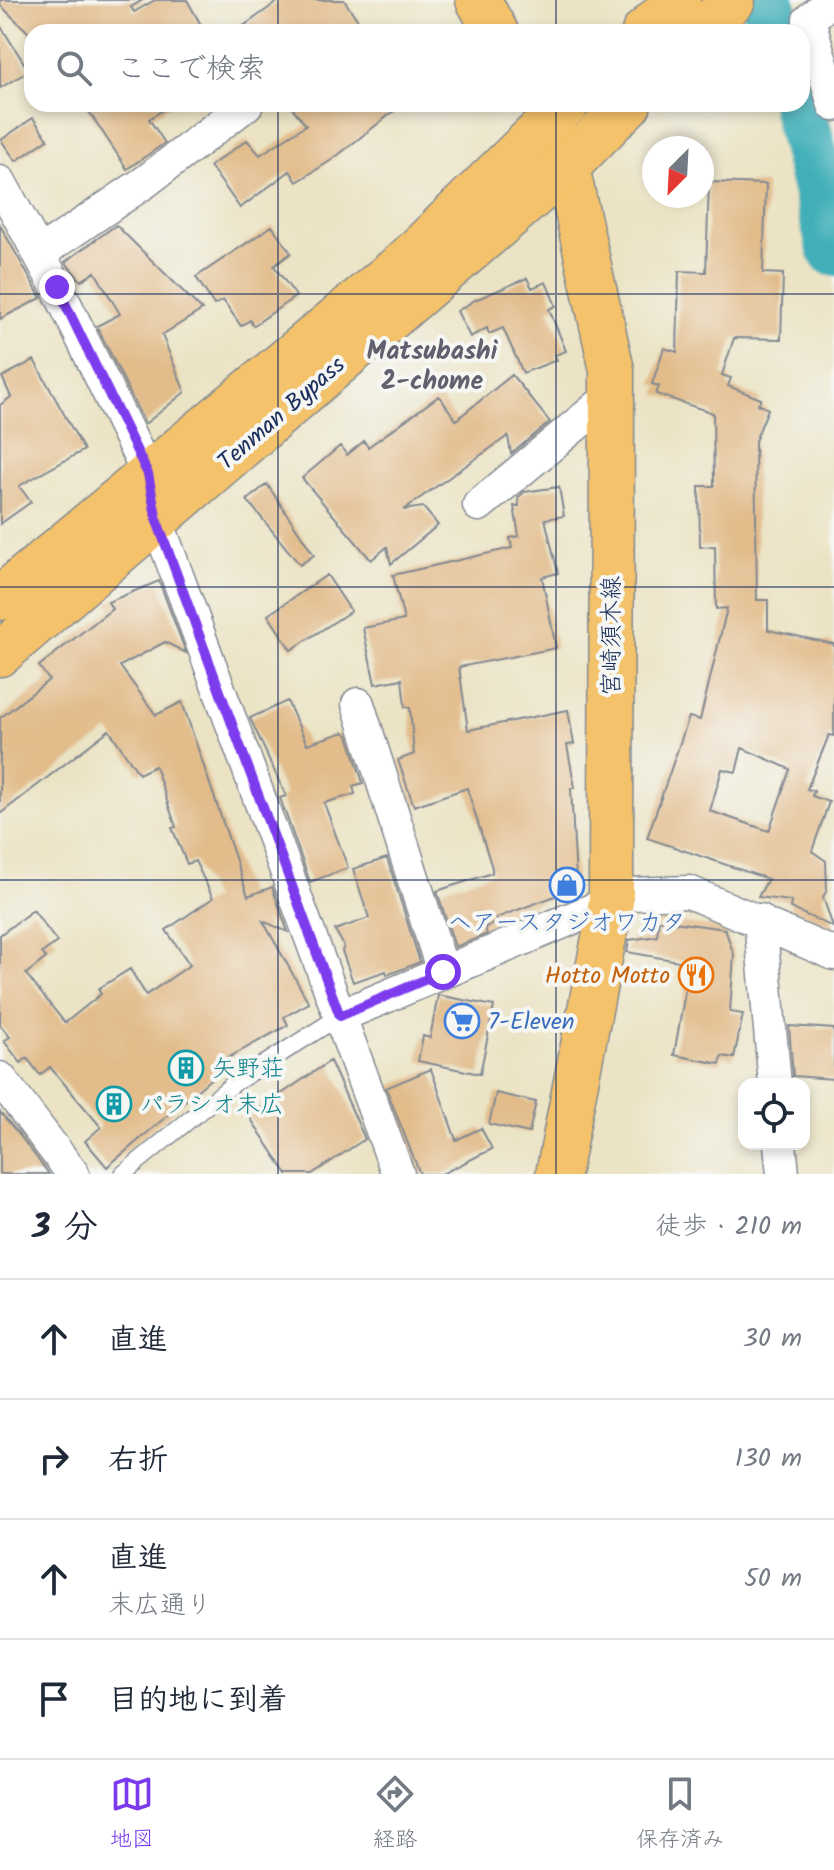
<!DOCTYPE html>
<html lang="ja">
<meta charset="utf-8">
<style>
body{margin:0;font-family:Kalam,"Klee One",sans-serif;background:#f6f6f7;color:#1f2937}
.controls{position:absolute;right:24px;bottom:24px;display:grid;overflow:hidden;border-radius:16px;box-shadow:0 4px 12px #0003}
.controls button{width:72px;height:72px;display:grid;place-items:center;padding:0;border:0;border-bottom:2px solid #e0e1e3;background:#fff;color:#1f2937;font:40px sans-serif}
.compass{position:absolute;left:642px;top:136px;width:72px;height:72px;border-radius:50%;background:#fff;box-shadow:0 4px 12px #0003;rotate:204deg}
.stop{position:absolute;width:24px;height:24px;margin:-18px;border:6px solid #7c3aed;border-radius:50%;background:#fff}
.stop.end{background:#7c3aed;border-color:#fff;box-shadow:0 2px 8px #0008}
.list{margin:0;padding:0;list-style:none}
h2{display:flex;justify-content:space-between;align-items:center;height:104px;margin:0;padding:0 32px;font-size:34px}
h2 small{font-size:26px;font-weight:400;color:#747a83}
.list li{display:grid;grid-template-columns:52px 1fr auto;gap:24px;align-items:center;box-sizing:border-box;height:120px;padding:0 32px;border-top:2px solid #e0e1e3}
.list b{display:block;font-size:30px;white-space:nowrap}
.list p{margin:0;font-size:26px;white-space:nowrap;color:#747a83}
.list em{font-size:26px;font-style:normal;color:#747a83}
.icon{flex:none;width:44px;height:44px;fill:none;stroke:currentColor;stroke-width:2;stroke-linecap:round;stroke-linejoin:round}
.map{position:relative;flex:none;width:834px;height:1174px;overflow:hidden}
.search{position:absolute;background:#fff;box-shadow:0 4px 12px #0003;left:24px;right:24px;top:24px;height:88px;display:flex;align-items:center;gap:20px;box-sizing:border-box;padding:0 28px;border-radius:24px;color:#747a83;font-size:30px}
.sheet{height:584px;background:#fff}
nav{display:flex;justify-content:space-around;align-items:center;box-sizing:border-box;height:112px;border-top:2px solid #e0e1e3;background:#fff;font-size:22px;color:#747a83}
nav a{display:grid;justify-items:center;gap:4px}
nav .on{color:#7c3aed}
.map>svg:first-child{display:block}
.lines{fill:none;stroke-linecap:round;stroke-linejoin:round}
.river{stroke:#3fafb9;stroke-width:54}
.building{fill:#e2bc8b;fill-rule:evenodd}
.service-casing{stroke:#838991;stroke-width:19}
.minor-casing{stroke:#838991;stroke-width:35}
.primary-casing{stroke:#838991;stroke-width:47}
.trunk-casing{stroke:#838991;stroke-width:47}
.service{stroke:#fff;stroke-width:16}
.minor{stroke:#fff;stroke-width:32}
.primary{stroke:#f4c26a;stroke-width:44}
.trunk{stroke:#f4c26a;stroke-width:44}
.route{stroke:#7c3aed;stroke-width:10}
.grid{fill:none;stroke:#1b2f5e;stroke-width:2;stroke-opacity:0.55}
.labels{text-anchor:middle;stroke-width:8;stroke-linejoin:round;paint-order:stroke}
.street-label{font-size:24px;fill:#1b2f5e;stroke:#f6f6f2}
.shop-label{font-size:24px;fill:#366cbe;stroke:#f6f6f2}
.food-label{font-size:24px;fill:#c56008;stroke:#f6f6f2;text-anchor:end}
.culture-label{font-size:24px;fill:#0d838f;stroke:#f6f6f2;text-anchor:start}
.neighbourhood-label{font-size:26px;font-weight:bold;fill:#61606e;stroke:#f6f6f2}
</style>
<div class="map">
<svg width="834" height="1174" viewBox="0 0 834 1174">
<rect width="100%" height="100%" fill="#f6f6f2"/>
<filter id="ink" filterUnits="userSpaceOnUse"><feTurbulence type="fractalNoise" baseFrequency=".0125" numOctaves="2"/><feDisplacementMap in="SourceGraphic" scale="16" xChannelSelector="R" yChannelSelector="G"/><feConvolveMatrix kernelMatrix="1 2 1 2 8 2 1 2 1" color-interpolation-filters="sRGB"/></filter>
<filter id="wash" filterUnits="userSpaceOnUse"><feTurbulence type="fractalNoise" baseFrequency=".006" numOctaves="4" result="noise"/><feDisplacementMap in="SourceGraphic" scale="32" xChannelSelector="R" yChannelSelector="G"/><feGaussianBlur stdDeviation="1.8" result="paint"/><feColorMatrix in="noise" values="0 0 0 0 0 0 0 0 0 0 0 0 0 0 0 0 0 1.4 0 .05"/><feComposite in="paint" operator="in"/></filter>
<g filter="url(#wash)">
<rect width="100%" height="100%" fill="#ebe3c4"/>
<g class="lines">
<!-- river -->
<path class="river" d="M766 0 779 32
M798 104 834 249"/>
</g>
<g id="blocks">
<!-- building -->
<path class="building" d="M0 0H143L131 7 134 12 155 0H187L205 32H98L104 29 102 26 91 32H32V36L0 5Z
M280 0H344L366 32H235Z
M0 25 29 71 0 88Z
M84 104H172L149 119 165 143 127 169Z
M289 104H403L333 159 297 182 290 171 240 208 210 166 247 140 260 155 306 125Z
M33 118 48 139 16 161 1 140Z
M709 182 766 184 763 273 783 274 781 339 734 338 722 375 731 378 728 386 761 399 758 404 768 409 755 441 757 600H768V630L834 644V736L829 735 807 789 814 791 812 796 829 802 812 851 826 861 827 890 823 897 833 927 790 908 791 901 758 897 768 879 647 838 689 717 700 720 727 608 716 609 715 546 700 547 699 486H714L713 413 656 394 659 386 652 384 664 348 677 352 679 271 706 272ZM742 748 790 769 769 831 710 811 722 769 736 772Z
M0 225 41 298 0 319Z
M116 225 202 310 162 335 185 392 145 424 97 326 120 314 95 272 81 281 65 262Z
M272 226 291 253 274 266 296 296 253 326 250 320 241 326 223 300 214 305 196 277Z
M527 278 532 288 546 282 556 306 549 309 566 351 555 355 557 360 523 373 503 328 489 334 487 328 470 337 457 311 475 300Z
M34 360 84 450 19 486 31 502 0 524V405L11 397 2 377Z
M512 375 550 422 511 454 508 436 403 510 423 507 438 525 391 564 387 547 371 560 302 478 340 446 347 455 364 441 368 447 439 396 456 420Z
M267 484 314 555 300 565 247 500Z
M559 487 564 516 545 519 558 573 542 577 556 648 459 667 468 730 568 710 574 744 567 745 575 788H571L576 880 569 891 496 918 498 923 485 927 487 934 455 947 437 891 492 873V868L467 788 414 806 398 760 414 754 410 708 405 707 402 679 375 684 363 628 404 620 393 575 512 548 510 538 519 536 514 506H519L518 498 524 492Z
M327 575 351 611 291 650 268 615Z
M159 581 186 653 165 642 120 666 156 715 182 702 248 896 272 887 288 932 263 921 309 1003 284 1017 288 1025 215 1065 220 1071 107 1167 85 1141 101 1127 50 1067 40 1075 27 1058 21 1063 4 1041 10 1037 0 1025V935L33 910 57 942 42 953 46 958 26 974 65 1023 101 994 98 989 130 969 146 995 190 965 166 930 213 898 195 861 187 864 172 828 176 827 155 766 139 774 109 730 0 814V718L49 680 39 666 112 609 108 602Z
M287 701 307 744 344 732 348 735 363 783 353 786 355 794 324 803 348 868 310 882 280 798 286 796 250 718Z
M387 858 420 962 387 975 386 971 353 982 342 951 344 946 335 930 369 918 353 869Z
M659 920 725 929 734 955 730 1012 743 1014 734 1058 722 1056 720 1064 674 1055 690 963 627 952 629 940 657 936Z
M438 995 494 1006 480 1074 418 1061 423 1036 430 1038Z
M789 1026 834 1029V1079L793 1076Z
M330 1061 365 1139 312 1174H287L249 1116Z
M431 1069 456 1140 481 1128 492 1149 442 1174H420L386 1088Z
M496 1093 536 1102 529 1133 489 1124Z
M0 1112 17 1132 49 1174H0Z"/>
</g>
</g>
<g filter="url(#ink)">
<use href="#blocks" fill-opacity="0" stroke="#838991" stroke-width="2"/>
<g class="lines">
<!-- service casing -->
<g class="service-casing">
<path id="service" d="M123 1174 233 1084 340 1016"/>
</g>
<!-- minor casing -->
<g class="minor-casing">
<path id="minor" d="M831 0 809 20 834 105
M0 182 57 287 148 474 157 521 398 1174
M40 253 145 182 247 104
M479 505 612 395
M358 704 443 972
M760 920 775 1084
M340 1016 630 894 689 892 834 954
M0 1078 73 1174
M780 1144 783 1174"/>
</g>
<!-- primary casing -->
<g class="primary-casing">
<path id="primary" d="M478 0 496 32
M553 133 567 167 612 370 611 902 558 1174"/>
</g>
<!-- trunk casing -->
<g class="trunk-casing">
<path id="trunk" d="M644 32 678 0
M701 32 733 0
M0 598 406 261 567 104
M0 654 567 167 629 104"/>
</g>
<!-- service -->
<use href="#service" class="service"/>
<!-- minor -->
<use href="#minor" class="minor"/>
<!-- primary -->
<use href="#primary" class="primary"/>
<!-- trunk -->
<use href="#trunk" class="trunk"/>
</g>
</g>
<g class="lines" filter="url(#ink)">
<!-- route -->
<path class="route" d="M57 287 148 474 157 521 340 1016 443 972"/>
</g>
<!-- grid -->
<path class="grid" d="M278 0V32M556 0V32M278 104V1174M556 104V1174M0 294H834M0 587H834M0 880H834"/>
<!-- icons -->
<defs>
<g id="shop-ring" transform="scale(1.8)"><circle r="9.5" fill="#f6f6f2" stroke="#3f7fe0" stroke-width="1.5"/><path d="M-5-2.5h2.3a2.7 3.5 0 0 1 5.4 0H5L5.5 6h-11ZM-1.5-2.5h3a1.5 2.3 0 0 0-3 0Z" fill="#3f7fe0"/></g>
<g id="restaurant-ring" transform="scale(1.8)"><circle r="9.5" fill="#f6f6f2" stroke="#e8710a" stroke-width="1.5"/><path d="M-5-6h1v4h1v-4h1v4h1v-4h1v5L-1.5 .5V6h-2V.5L-5-1ZM5-6V6H3V1.5H1.5Q1.5-4 5-6Z" fill="#e8710a"/></g>
<g id="supermarket-ring" transform="scale(1.8)"><circle r="9.5" fill="#f6f6f2" stroke="#3f7fe0" stroke-width="1.5"/><path d="M-6-5.5h2.5l.6 2H6L4.5 2H-2.5L-4.4-4H-6ZM-1.5 3.2a1.3 1.3 0 1 0 .1 0ZM3 3.2a1.3 1.3 0 1 0 .1 0Z" fill="#3f7fe0"/></g>
<g id="building-ring" transform="scale(1.8)"><circle r="9.5" fill="#f6f6f2" stroke="#0f9aa8" stroke-width="1.5"/><path d="M-4-6H4V6H1V3H-1V6H-4ZM-2.5-4.3h1.7v1.8h-1.7ZM.8-4.3h1.7v1.8H.8ZM-2.5-1h1.7V.8h-1.7ZM.8-1h1.7V.8H.8Z" fill="#0f9aa8"/></g>
</defs>
<g fill-rule="evenodd">
<use href="#shop-ring" x="567" y="885"/>
<use href="#restaurant-ring" x="696" y="975"/>
<use href="#supermarket-ring" x="462" y="1021"/>
<use href="#building-ring" x="186" y="1068"/>
<use href="#building-ring" x="114" y="1104"/>
</g>
<g class="labels">
<!-- street labels -->
<g class="street-label">
<text transform="translate(281 413) rotate(-41)" y="8">Tenman Bypass</text>
<text transform="translate(611 636) rotate(-90)" y="8">宮崎須木線</text>
</g>
<!-- shop labels -->
<g class="shop-label">
<text x="567" y="930">ヘアースタジオワカタ</text>
<text x="488" y="1029" text-anchor="start">7-Eleven</text>
</g>
<!-- food labels -->
<g class="food-label">
<text x="670" y="983">Hotto Motto</text>
</g>
<!-- culture labels -->
<g class="culture-label">
<text x="212" y="1076">矢野荘</text>
<text x="140" y="1112">パラシオ末広</text>
</g>
<!-- neighbourhood labels -->
<g class="neighbourhood-label">
<text x="432" y="359">Matsubashi<tspan x="432" dy="30">2-chome</tspan></text>
</g>
</g>
</svg>
<div class="controls">
<button><svg class="icon" aria-label="locate" viewBox="0 0 24 24"><circle cx="12" cy="12" r="6"/><path d="M12 2v4M12 18v4M2 12h4M18 12h4"/></svg></button>
</div>
<svg class="compass" viewBox="-18 -18 36 36"><path d="M0-13l5 13h-10z" fill="#e53935"/><path d="M0 13l5-13h-10z" fill="#747a83"/></svg>
<div class="stop" style="left:443px;top:972px"></div>
<div class="stop end" style="left:57px;top:287px"></div>
<div class="search"><svg class="icon" aria-label="search" viewBox="0 0 24 24"><circle cx="10" cy="10" r="6"/><path d="M15 15l6 6"/></svg>ここで検索</div>
</div>
<section class="sheet">
<h2>3 分<small>徒歩 · 210 m</small></h2>
<ul class="list">
<li><svg class="icon" aria-label="ahead" viewBox="0 0 24 24"><path d="M12 20V5M6 11l6-6 6 6"/></svg><div><b>直進</b></div><em>30 m</em></li>
<li><svg class="icon" aria-label="right" viewBox="0 0 24 24"><path d="M7 20v-9h11M14 6l5 5-5 5"/></svg><div><b>右折</b></div><em>130 m</em></li>
<li><svg class="icon" aria-label="ahead" viewBox="0 0 24 24"><path d="M12 20V5M6 11l6-6 6 6"/></svg><div><b>直進</b><p>末広通り</p></div><em>50 m</em></li>
<li><svg class="icon" aria-label="arrive" viewBox="0 0 24 24"><path d="M6 21V4h12l-3 4 3 4H6"/></svg><div><b>目的地に到着</b></div></li>
</ul>
</section>
<nav>
<a class="on"><svg class="icon" aria-label="map" viewBox="0 0 24 24"><path d="M3 6l6-2 6 2 6-2v14l-6 2-6-2-6 2zM9 4v14M15 6v14"/></svg>地図</a>
<a><svg class="icon" aria-label="directions" viewBox="0 0 24 24"><path d="M12 3l9 9-9 9-9-9zM9 14v-3h6M13 9l2 2-2 2"/></svg>経路</a>
<a><svg class="icon" aria-label="saved" viewBox="0 0 24 24"><path d="M7 4h10v16l-5-4-5 4z"/></svg>保存済み</a>
</nav>
